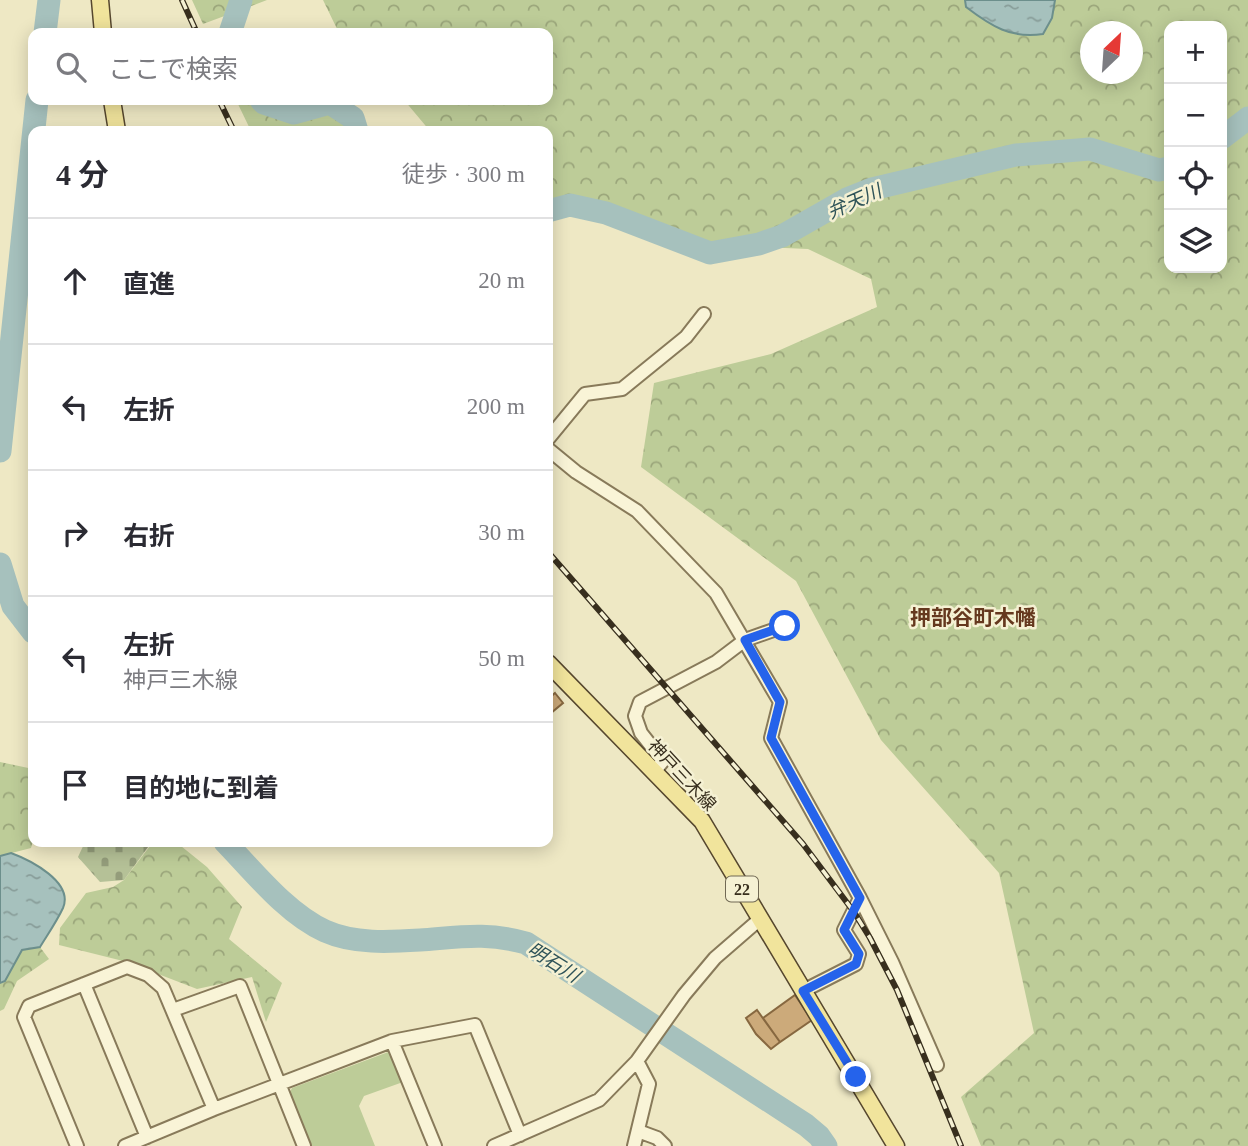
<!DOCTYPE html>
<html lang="ja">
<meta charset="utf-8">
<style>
body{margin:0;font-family:"Times New Roman","Noto Sans JP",serif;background:#f2f2f3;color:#2b2b33}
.controls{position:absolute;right:21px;top:21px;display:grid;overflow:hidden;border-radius:14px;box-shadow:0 4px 18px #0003}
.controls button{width:63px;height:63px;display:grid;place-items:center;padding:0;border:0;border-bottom:2px solid #e1e1e2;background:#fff;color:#2b2b33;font:35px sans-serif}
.compass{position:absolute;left:1080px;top:21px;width:63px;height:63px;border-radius:50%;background:#fff;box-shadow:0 4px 18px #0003;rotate:25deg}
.stop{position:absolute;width:21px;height:21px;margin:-16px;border:5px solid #2563eb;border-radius:50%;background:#fff}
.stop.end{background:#2563eb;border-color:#fff;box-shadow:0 2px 7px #0008}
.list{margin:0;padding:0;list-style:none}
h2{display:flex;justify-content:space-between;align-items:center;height:91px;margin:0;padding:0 28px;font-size:30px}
h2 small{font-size:23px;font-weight:400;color:#7c7c81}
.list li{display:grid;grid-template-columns:46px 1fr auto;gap:21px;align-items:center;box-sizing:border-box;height:126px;padding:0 28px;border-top:2px solid #e1e1e2}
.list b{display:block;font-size:26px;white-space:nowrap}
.list p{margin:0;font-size:23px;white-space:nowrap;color:#7c7c81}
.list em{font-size:23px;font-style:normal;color:#7c7c81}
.icon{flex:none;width:38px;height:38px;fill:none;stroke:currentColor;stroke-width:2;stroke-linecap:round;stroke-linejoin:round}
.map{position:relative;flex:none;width:1248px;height:1146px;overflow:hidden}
.search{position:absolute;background:#fff;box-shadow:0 4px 18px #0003;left:28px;top:28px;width:525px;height:77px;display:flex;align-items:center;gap:18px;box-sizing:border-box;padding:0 24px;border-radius:14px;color:#7c7c81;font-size:26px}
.panel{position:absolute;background:#fff;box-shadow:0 4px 18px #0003;left:28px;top:126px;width:525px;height:721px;border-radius:14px}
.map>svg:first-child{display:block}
.green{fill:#bdcc98}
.forest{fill:url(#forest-crowns);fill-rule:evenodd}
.cemetery{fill:url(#cemetery-stones)}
.water{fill:url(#water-ripples);stroke:#6c8f8c;stroke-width:2}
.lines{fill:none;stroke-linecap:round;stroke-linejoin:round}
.river{stroke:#a6c1bd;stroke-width:23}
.building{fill:#ccaa7a;stroke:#876840;stroke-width:2}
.minor-casing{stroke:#887a5a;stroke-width:16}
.major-casing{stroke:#56472e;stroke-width:19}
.minor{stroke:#f9f4d7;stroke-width:12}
.major{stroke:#f1e49c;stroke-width:16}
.rail-casing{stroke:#382f1e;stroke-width:6}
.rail{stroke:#f5f1d3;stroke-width:3.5;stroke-dasharray:10;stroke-linecap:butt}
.route{stroke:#2563eb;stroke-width:9}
.labels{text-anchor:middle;stroke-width:5;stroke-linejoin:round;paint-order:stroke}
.shield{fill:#f5f1d3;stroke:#716954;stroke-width:2}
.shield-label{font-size:16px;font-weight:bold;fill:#382f1e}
.street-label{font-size:18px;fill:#382f1e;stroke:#f5f1d3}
.water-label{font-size:19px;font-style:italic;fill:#2e5358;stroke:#f5f1d3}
.quarter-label{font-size:21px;font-weight:bold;fill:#65381e;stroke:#f5f1d3}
</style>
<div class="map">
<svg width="1248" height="1146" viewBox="0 0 1248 1146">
<defs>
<pattern id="forest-crowns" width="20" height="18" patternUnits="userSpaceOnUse" patternTransform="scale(1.75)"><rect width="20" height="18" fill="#bdcc98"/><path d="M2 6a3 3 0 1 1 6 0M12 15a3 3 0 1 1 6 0" fill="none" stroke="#9ba67b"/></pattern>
<pattern id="cemetery-stones" width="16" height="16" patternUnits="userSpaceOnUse" patternTransform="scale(1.75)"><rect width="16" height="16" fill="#b5c197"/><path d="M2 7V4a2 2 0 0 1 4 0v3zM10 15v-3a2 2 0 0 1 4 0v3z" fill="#949d7b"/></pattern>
<pattern id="water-ripples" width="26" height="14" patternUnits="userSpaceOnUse" patternTransform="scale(1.75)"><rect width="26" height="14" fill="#a6c1bd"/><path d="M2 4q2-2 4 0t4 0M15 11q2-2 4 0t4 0" fill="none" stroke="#889d99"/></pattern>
</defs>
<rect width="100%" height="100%" fill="#eee8c4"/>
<!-- green -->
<path class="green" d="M391 1051 403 1082 364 1096 359 1106 375 1146H308L289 1094 292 1088Z"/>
<!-- forest -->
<path class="forest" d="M192 0H267L203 24Z
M323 0H965L966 7 1052 18 1055 0H1248V1146H981L961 1097 1034 1033 999 873 881 740 796 581 641 467 654 383 771 354 877 307 871 279 808 249 678 243 548 200V131H430L404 100H548V33H339ZM1169 26H1222V268H1169ZM1090 32H1132V74H1090Z
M236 100H251L263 112 295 117 324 110 347 120 351 131H251Z
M0 762 33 769V841L31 848 0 856Z
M153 842H176L207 867 242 907 229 939 282 983 266 1022 252 977 197 989 127 962 59 945 60 928 86 893 113 887 124 880Z
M40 947 49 959 17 981 4 1009 0 1011V983L5 980 22 950Z"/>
<!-- cemetery -->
<path class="cemetery" d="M85 842H149L151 843 124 880 100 882 78 857Z"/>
<!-- water -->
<path class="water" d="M965 0H1055L1052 18 1043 34C1011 39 991 26 966 7Z
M11 853C30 860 74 882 63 908 57 921 48 934 40 947L22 950 5 981 0 983V856Z"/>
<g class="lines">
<!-- river -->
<path class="river" d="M45 33 49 0
M230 33 241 0
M261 100 264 103 294 113 330 103 353 118 357 131
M1222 138 1248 118
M548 211 570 205 606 213 710 253 759 244 782 236 847 199 872 189 1016 155 1090 149 1159 170 1169 168
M0 451 37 100
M0 564 13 606 33 632
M225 842C253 871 287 914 325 931 354 944 389 942 420 940 461 937 486 932 526 943L806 1125 819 1136 826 1146"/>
</g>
<!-- building -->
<path class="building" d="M555 693 563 703 551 713 548 709V699Z
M795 995 812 1020 780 1042 763 1018Z
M757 1010 780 1042 771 1049 756 1034 746 1018Z"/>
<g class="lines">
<!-- minor casing -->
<g class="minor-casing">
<path id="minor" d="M548 439 585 394 622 389 686 337 704 314
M548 449 576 472 637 511 716 593 780 702 771 738 860 898 844 930 859 954 856 964 803 991
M654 772 663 761 641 733 635 716 640 702 716 662 745 640 785 626
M860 898 892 962 937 1065
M84 984 147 1137
M173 1010 240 986 304 1146
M392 1041 475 1025 520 1135
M638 1131 657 1138 665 1146
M77 1146 24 1017 29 1006 127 967 148 975 163 988 214 1109
M125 1146 214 1109 392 1041 435 1146
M494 1146 599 1100 637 1061 684 995 715 958 760 919
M634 1146 649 1084 637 1061"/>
</g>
<!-- major casing -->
<g class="major-casing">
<path id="major" d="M100 0 103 33
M112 100 117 131
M548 663 702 821 896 1146"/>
</g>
<!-- minor -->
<use href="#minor" class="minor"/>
<!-- major -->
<use href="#major" class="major"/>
<!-- rail casing -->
<g class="rail-casing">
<path id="rail" d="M182 0 197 33
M219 100 234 131
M548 552 803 844 854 912 870 938 897 990 961 1146"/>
</g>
<!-- rail -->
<use href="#rail" class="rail"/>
</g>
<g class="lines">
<!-- route -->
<path class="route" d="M785 626 745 640 780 702 771 738 860 898 844 930 859 954 856 964 803 991 856 1077"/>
</g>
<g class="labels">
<!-- shield labels -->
<rect class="shield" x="726" y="876.5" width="32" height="25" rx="5"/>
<g class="shield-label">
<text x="742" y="895">22</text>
</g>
<!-- street labels -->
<g class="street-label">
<text transform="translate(682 775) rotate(47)" y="6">神戸三木線</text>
</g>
<!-- water labels -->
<g class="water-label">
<text transform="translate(854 201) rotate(-24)" y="7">弁天川</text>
<text transform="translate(554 962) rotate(32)" y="7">明石川</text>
</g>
<!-- quarter labels -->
<g class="quarter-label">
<text x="973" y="625">押部谷町木幡</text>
</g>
</g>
</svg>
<div class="controls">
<button>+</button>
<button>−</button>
<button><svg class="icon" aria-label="locate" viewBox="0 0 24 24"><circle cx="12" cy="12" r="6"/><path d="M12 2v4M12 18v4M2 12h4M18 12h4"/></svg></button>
<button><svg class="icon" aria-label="layers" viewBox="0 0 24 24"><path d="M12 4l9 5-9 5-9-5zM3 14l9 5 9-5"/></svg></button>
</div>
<svg class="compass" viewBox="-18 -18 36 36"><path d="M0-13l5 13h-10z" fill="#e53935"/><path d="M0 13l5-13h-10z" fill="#7c7c81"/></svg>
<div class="stop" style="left:785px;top:626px"></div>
<div class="stop end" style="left:856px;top:1077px"></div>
<div class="search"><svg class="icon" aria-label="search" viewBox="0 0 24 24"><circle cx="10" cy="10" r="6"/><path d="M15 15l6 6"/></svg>ここで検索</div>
<section class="panel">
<h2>4 分<small>徒歩 · 300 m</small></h2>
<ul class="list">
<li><svg class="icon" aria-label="ahead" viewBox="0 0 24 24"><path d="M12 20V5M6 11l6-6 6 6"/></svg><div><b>直進</b></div><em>20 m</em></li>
<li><svg class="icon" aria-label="left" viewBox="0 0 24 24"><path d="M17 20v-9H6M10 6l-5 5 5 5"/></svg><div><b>左折</b></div><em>200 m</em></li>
<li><svg class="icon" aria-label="right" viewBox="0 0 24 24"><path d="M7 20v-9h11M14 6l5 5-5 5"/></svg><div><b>右折</b></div><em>30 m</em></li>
<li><svg class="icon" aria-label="left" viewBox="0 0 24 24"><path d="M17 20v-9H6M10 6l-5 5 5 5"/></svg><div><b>左折</b><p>神戸三木線</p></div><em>50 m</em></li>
<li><svg class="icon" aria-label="arrive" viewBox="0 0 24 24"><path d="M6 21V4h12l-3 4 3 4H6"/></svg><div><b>目的地に到着</b></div></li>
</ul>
</section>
</div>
